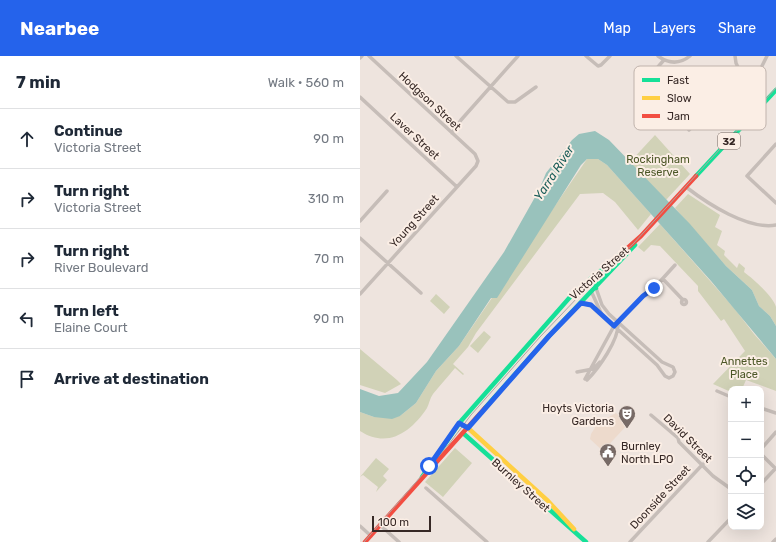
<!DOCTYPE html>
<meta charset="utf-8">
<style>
body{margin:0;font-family:Rubik,sans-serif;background:#f2f2f3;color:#1f2937}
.controls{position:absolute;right:12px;bottom:12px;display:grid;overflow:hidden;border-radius:8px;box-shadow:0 4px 16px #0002}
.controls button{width:36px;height:36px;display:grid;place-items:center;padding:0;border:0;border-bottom:1px solid #e0e1e3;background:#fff;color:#1f2937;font:20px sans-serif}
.scale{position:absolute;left:12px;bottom:10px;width:59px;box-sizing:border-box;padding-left:4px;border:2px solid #372926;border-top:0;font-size:11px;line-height:14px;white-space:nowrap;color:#372926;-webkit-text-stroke:3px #fbeee5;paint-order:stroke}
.stop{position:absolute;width:12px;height:12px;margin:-9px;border:3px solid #2563eb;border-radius:50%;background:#fff}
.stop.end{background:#2563eb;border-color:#fff;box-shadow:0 1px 4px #0008}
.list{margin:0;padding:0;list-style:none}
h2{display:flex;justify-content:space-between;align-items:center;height:52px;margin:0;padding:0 16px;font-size:17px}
h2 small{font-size:13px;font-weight:400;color:#747a83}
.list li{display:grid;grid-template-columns:26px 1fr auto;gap:12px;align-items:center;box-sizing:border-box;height:60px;padding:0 16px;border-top:1px solid #e0e1e3}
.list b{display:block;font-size:15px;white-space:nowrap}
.list p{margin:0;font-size:13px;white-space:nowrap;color:#747a83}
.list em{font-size:13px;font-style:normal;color:#747a83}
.icon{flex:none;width:22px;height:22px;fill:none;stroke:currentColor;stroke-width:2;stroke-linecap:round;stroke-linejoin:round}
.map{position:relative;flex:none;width:416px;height:486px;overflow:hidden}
header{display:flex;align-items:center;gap:24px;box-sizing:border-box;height:56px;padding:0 20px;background:#2563eb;color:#fff}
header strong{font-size:19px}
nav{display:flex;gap:22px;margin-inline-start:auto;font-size:14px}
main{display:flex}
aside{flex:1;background:#fff}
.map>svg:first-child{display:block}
.green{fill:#d1d2b7}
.plaza{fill:#eddacc}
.water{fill:#99c2bc}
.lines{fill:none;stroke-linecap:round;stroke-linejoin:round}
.street{stroke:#c6bdb8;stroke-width:3.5}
.fast{stroke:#16e098;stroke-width:4.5}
.slow{stroke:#ffcf43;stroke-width:4.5}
.jam{stroke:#f24e42;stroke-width:4.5}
.tram{stroke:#aea6a2;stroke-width:1}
.route{stroke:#2563eb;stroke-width:5}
.labels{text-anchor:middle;stroke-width:4;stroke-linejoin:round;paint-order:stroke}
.shield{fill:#fbeee5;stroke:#72645f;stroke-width:1}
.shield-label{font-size:10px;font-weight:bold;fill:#372926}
.street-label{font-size:11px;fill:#372926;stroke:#fbeee5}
.park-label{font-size:11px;fill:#4c5727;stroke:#fbeee5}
.poi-label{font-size:11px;fill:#372926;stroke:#fbeee5;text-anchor:end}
.water-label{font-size:12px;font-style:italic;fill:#185c58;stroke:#fbeee5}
.key{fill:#fbeee5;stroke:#c0b3ac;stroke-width:1}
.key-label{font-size:11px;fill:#372926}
</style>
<header>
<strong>Nearbee</strong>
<nav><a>Map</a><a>Layers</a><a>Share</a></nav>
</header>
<main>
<aside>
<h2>7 min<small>Walk · 560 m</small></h2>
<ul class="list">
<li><svg class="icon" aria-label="ahead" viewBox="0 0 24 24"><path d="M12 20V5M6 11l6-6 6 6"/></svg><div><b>Continue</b><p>Victoria Street</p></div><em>90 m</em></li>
<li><svg class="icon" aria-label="right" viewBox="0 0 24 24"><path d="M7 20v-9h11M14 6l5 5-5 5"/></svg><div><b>Turn right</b><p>Victoria Street</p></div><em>310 m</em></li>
<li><svg class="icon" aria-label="right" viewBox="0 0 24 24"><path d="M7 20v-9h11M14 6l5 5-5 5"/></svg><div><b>Turn right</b><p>River Boulevard</p></div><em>70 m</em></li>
<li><svg class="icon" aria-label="left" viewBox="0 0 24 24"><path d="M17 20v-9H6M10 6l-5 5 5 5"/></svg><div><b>Turn left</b><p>Elaine Court</p></div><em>90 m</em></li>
<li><svg class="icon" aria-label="arrive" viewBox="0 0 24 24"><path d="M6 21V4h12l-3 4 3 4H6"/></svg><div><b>Arrive at destination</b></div></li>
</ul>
</aside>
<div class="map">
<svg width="416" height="486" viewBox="0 0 416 486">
<rect width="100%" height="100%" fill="#eee4de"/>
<!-- green -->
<path class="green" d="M295 79 330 118 306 144 270 106Z
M227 103H238L247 109 291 158 278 174 255 146 243 137 220 138 116 277 108 291 93 308 104 318 103 319 95 312C88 321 80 329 73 338 70 342 69 348 67 352 51 376 28 393 0 375V356L14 361 40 360 56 347 76 315 99 290Z
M328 138 360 159 355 171 362 175 357 189 365 195 364 199 377 212 379 207 385 212 384 216C392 222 413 240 416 251 416 256 416 264 416 270L410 260 399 250 392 234 366 210 315 152Z
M300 168 374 252 394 278 416 303V335L386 324 382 333H371V336L353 328 385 295 364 263 361 265 338 235V230L300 190 291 189 284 196 278 191Z
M76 238 90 251 84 258 70 245Z
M124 275 131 281 118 297 110 290Z
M0 293 37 324 41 328 25 337 0 329Z
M95 392 112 407 83 441 65 426Z
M16 402 29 413 23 420 27 424 16 436 18 431 3 419 0 421Z"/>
<!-- plaza -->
<path class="plaza" d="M256 357 268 368 243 395 230 383 231 378 238 367Z"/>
<!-- water -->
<path class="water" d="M235 75 249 84 330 168 366 210 392 234 399 250 410 260 416 270V303L351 225 247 109 238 103H227L221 109 137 242H131L99 290 76 315 56 347 40 360 32 363 14 361 0 356V333L19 340 38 337 67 306 144 196 179 134 186 117 212 84 219 78Z"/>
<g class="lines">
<!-- street -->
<path class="street" d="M96 0 148 46H155L176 31
M226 0 238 10 241 9 250 0
M298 0C309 8 320 8 330 0
M0 2 2 0
M304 4C284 26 284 31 306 51
M402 10 407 0
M0 41 97 131
M329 74 356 47 373 36 381 28 382 20 376 7 375 0
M92 77 101 64 158 0
M416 88 387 120 416 147
M326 131C348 148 388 174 416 169
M0 165 27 135
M0 182 61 237
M303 223 323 244
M232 237 242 259 297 309 305 320 309 322 313 320 315 316 313 311 302 306 249 258 242 249 236 232
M0 238 116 110 118 105 115 98 9 0
M321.5 246a2.5 2.5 0 1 1 5 0a2.5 2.5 0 1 1-5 0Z
M221 247 230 248 239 257
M217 316 233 313 240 306
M225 323 254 270 282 241 295 231 315 209
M227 324C238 313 260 283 258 266
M357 335 371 341
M401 352 416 357
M291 359 318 382 319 386 353 420 371 433
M401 393 416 376
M401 398 416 413
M401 428 415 413
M66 432 127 486
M20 469 39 486
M0 470 11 480
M270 486 343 408
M348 486 371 462
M413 486 416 483"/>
<!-- fast -->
<path class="fast" d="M336 120 416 34
M231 222 236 232
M125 352 189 280 275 189
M103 377 226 486
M62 421 101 365 211 240 263 196"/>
<!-- slow -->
<path class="slow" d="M108 372 188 445 214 473"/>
<!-- jam -->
<path class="jam" d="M263 196 281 180 336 120
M5 486 125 352"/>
<!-- tram -->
<path class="tram" d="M4 486 89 388 111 359 180 281 239 219 273 188 416 32"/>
</g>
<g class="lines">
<!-- route -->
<path class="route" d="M69 410 99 367 108 372 189 280 221 247 231 249 254 270 283 240 294 232"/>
</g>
<!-- icons -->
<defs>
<g id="theatre-pin" transform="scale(0.9)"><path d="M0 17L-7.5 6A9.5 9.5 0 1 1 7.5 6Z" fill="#776a66" stroke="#fbeee5"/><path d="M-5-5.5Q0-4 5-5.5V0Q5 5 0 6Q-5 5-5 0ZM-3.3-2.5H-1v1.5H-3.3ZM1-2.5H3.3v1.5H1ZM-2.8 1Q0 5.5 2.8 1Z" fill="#fff"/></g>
<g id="civic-pin" transform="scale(0.9)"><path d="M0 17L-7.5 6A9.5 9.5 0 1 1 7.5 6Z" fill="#776a66" stroke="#fbeee5"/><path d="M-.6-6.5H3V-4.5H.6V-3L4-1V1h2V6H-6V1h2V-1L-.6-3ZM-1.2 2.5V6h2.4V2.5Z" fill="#fff"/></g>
</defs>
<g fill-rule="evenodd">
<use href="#theatre-pin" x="267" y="358"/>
<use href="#civic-pin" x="248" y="396"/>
</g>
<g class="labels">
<!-- shield labels -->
<rect class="shield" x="358" y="77" width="22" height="16" rx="3"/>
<g class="shield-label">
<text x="369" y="89">32</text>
</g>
<!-- street labels -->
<g class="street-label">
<text transform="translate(70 45) rotate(43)" y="4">Hodgson Street</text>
<text transform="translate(55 80) rotate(43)" y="4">Laver Street</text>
<text transform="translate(54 165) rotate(-48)" y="4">Young Street</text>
<text transform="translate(239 217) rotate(-41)" y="4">Victoria Street</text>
<text transform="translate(328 382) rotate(45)" y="4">David Street</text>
<text transform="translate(161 429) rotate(42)" y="4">Burnley Street</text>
<text transform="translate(300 441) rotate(-47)" y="4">Doonside Street</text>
</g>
<!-- park labels -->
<g class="park-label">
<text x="298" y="107">Rockingham<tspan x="298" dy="13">Reserve</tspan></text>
<text x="384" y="309">Annettes<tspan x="384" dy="13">Place</tspan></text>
</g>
<!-- poi labels -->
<g class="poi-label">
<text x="254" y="356">Hoyts Victoria<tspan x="254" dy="13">Gardens</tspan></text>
<text x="261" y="394" text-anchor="start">Burnley<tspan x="261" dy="13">North LPO</tspan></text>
</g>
<!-- water labels -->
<g class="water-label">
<text transform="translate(194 117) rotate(-57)" y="4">Yarra River</text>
</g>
</g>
<!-- legend -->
<rect x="274" y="10" width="132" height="64" rx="6" class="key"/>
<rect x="282" y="22" width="18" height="4" fill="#16e098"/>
<rect x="282" y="40" width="18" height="4" fill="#ffcf43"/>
<rect x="282" y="58" width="18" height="4" fill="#f24e42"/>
<g class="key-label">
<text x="307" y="28">Fast</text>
<text x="307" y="46">Slow</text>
<text x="307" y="64">Jam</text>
</g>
</svg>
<div class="controls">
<button>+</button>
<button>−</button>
<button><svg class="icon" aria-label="locate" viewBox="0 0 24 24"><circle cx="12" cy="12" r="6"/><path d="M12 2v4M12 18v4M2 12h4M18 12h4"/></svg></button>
<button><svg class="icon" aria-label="layers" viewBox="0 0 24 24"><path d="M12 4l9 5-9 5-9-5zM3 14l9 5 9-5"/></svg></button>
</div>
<div class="scale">100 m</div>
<div class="stop" style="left:69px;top:410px"></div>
<div class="stop end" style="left:294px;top:232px"></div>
</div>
</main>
